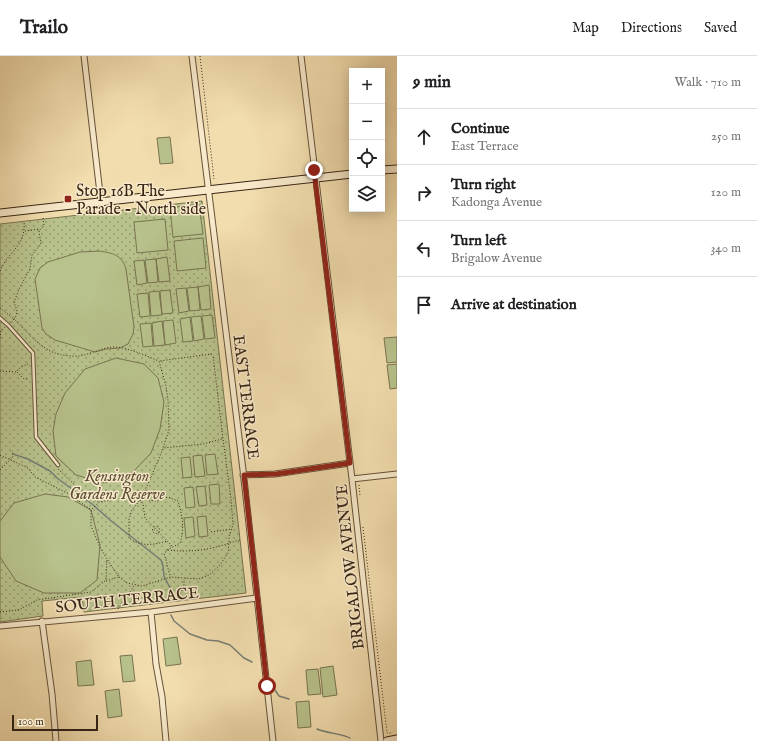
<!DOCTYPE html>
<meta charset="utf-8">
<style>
body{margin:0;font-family:"IM FELL English",serif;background:#f6f6f6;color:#202124}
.controls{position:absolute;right:12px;top:12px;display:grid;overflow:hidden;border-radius:0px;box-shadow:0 2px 10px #0003}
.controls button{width:36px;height:36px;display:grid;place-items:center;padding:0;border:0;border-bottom:1px solid #e0e0e0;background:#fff;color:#202124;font:20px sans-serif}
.scale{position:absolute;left:12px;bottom:10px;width:86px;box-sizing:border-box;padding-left:4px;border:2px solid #382515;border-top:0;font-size:11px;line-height:14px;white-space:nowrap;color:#382515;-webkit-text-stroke:3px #f7e9ca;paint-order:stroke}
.stop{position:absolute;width:12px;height:12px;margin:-9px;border:3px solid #8f2418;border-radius:50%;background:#fff}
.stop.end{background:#8f2418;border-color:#fff;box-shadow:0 1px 4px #0008}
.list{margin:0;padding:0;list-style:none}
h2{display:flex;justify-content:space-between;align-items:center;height:52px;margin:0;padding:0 16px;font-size:17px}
h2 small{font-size:13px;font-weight:400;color:#757577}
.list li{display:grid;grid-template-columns:26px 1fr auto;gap:12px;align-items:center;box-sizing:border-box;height:56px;padding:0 16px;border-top:1px solid #e0e0e0}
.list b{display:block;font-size:15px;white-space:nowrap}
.list p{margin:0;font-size:13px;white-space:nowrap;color:#757577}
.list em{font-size:13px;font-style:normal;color:#757577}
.icon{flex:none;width:22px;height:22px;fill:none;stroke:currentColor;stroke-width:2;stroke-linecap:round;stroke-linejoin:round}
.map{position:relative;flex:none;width:397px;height:685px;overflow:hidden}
header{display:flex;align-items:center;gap:24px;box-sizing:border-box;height:56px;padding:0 20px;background:#fff;border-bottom:1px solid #e0e0e0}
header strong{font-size:19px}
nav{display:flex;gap:22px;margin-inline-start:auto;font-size:14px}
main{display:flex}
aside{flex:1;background:#fff}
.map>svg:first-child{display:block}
.park{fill:url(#park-dots);stroke:#787450}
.garden{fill:#b8c28c;stroke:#787450}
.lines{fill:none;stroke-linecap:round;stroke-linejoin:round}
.stream{stroke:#757e74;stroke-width:1.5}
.lane-casing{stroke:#66533b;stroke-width:4.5}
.street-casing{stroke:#66533b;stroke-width:7}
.secondary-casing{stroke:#382515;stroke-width:9}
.path{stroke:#382515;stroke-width:1;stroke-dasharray:1 2;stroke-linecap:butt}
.lane{stroke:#f7e9ca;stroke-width:2.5}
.street{stroke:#f7e9ca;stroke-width:5}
.secondary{stroke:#f7e9ca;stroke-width:7}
.route{stroke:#8f2418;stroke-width:5}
.poi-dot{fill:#8f2418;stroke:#f7e9ca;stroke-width:1.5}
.labels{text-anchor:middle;stroke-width:3;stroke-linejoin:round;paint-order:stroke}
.poi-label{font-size:16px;fill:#382515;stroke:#f7e9ca;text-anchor:start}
.street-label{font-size:16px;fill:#382515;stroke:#f7e9ca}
.park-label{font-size:16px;font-style:italic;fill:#584c33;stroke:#f7e9ca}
</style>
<header>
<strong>Trailo</strong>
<nav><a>Map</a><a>Directions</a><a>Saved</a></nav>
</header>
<main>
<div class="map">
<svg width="397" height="685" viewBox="0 0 397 685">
<defs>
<pattern id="park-dots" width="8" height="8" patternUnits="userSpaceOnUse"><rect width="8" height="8" fill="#b8c28c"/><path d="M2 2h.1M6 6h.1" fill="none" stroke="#979d71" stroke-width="1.8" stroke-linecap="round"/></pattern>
</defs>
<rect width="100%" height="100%" fill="#f2ddae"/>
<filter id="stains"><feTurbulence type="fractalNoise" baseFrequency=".005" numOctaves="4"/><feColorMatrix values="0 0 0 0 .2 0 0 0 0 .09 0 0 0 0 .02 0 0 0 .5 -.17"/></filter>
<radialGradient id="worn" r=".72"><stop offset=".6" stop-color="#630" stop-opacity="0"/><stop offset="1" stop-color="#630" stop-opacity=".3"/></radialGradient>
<!-- park -->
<path class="park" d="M202 145 246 537 84 556 82 541 42 545 43 560 0 566V168Z"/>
<!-- garden -->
<path class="garden" d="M170 81 173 107 160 108 157 82Z
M199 148 203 178 173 181 170 152Z
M165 163 168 194 137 197 134 166Z
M203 182 206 212 177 215 174 185Z
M99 195C113 197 122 199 126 213L134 271 133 278 128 288 120 292 106 293 95 296 55 284 46 278 42 272 35 223 40 212 48 206 80 196Z
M167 201 170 225 159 226 156 203Z
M156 203 158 226 148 227 145 204Z
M144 204 147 227 137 229 134 205Z
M209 229 211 253 201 254 198 231Z
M198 231 200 254 190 255 187 232Z
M186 232 189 255 179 257 176 233Z
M170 234 173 257 162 258 160 235Z
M159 235 162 259 151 260 149 236Z
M148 237 150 260 140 261 137 238Z
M212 259 215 282 205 283 202 260Z
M201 260 204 283 194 285 191 261Z
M190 261 193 285 183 286 180 263Z
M173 264 176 287 165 289 163 265Z
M162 265 165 289 154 290 152 267Z
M151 267 153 290 143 291 140 268Z
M397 281V306L387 307 384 282Z
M116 302 144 308 158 322 164 346 160 373 151 397 132 417 104 427 76 419 56 400 53 375 56 358 65 337 85 313Z
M397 308V332L390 333 387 309Z
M215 398 218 418 207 419 205 399Z
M202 399 205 420 195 421 193 400Z
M190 401 192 421 183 422 181 402Z
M219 428 220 448H211L209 429Z
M205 430 207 449 199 450 196 431Z
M193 431 195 451 186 452 184 432Z
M45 438 68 441 91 454 100 489 97 524 80 537H44L16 525 0 501V465L14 447Z
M206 460 208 480 199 481 197 461Z
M193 461 195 480 186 482 184 462Z
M177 581 181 608 166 610 163 583Z
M132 599 135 625 123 626 120 600Z
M91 604 94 629 78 630 76 606Z
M333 610 337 639 323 641 320 612Z
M318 613 321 638 308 639 306 614Z
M119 633 122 660 108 662 105 635Z
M309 645 311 671 298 672 296 646Z"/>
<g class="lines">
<!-- stream -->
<path class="stream" d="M13 398 28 403 50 415 57 422 92 448 110 464 161 504 163 510 164 520 170 532V542
M171 559 174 565 190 578 207 584 218 585 230 589 244 602 252 606
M275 634 279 640 289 643
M317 673C325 677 344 678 350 682"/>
<!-- lane casing -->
<g class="lane-casing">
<path id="lane" d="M0 262 8 269 33 297 36 381 58 409"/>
</g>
<!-- street casing -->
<g class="street-casing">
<path id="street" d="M84 0 101 146
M192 0 243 414 273 685
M301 0 352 423 381 685
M243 419 275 418 350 407
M352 423 397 418
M151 556 156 608 162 641 166 685
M42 565 52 638 56 685
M0 570 151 556 257 542"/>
</g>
<!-- secondary casing -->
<g class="secondary-casing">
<path id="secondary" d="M382 114 397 113
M0 157 352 118
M387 685 397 683"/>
</g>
<!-- path -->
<path class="path" d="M200 0 214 123
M43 162 44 170 39 175 41 188 32 199 30 213 20 231 14 246 17 255 16 260 14 263C25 274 40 292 55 297 61 299 73 301 79 300 92 298 102 291 115 291 130 292 146 300 159 305
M25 175 40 173
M0 215C8 195 26 191 24 165
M0 252 14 263 11 267
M0 282 1 275 5 271
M212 298 159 305 166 330 168 344 169 374 163 392 203 388 222 383
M0 315 16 316 21 311 28 308
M17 316 24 323H29
M163 393 148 428 140 444 132 454 129 463V482C140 491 154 489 167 485
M0 399 28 412 35 421 69 438 90 453
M58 413 82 436 99 446
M0 414 13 401 12 395
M359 429 360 440
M140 444 143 448 145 462 173 491
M152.5 474a3.5 3.5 0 1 1 7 0a3.5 3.5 0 1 1-7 0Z
M363 471 387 677H392
M211 476 232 473
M168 494C183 496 201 495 216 491 225 489 231 486 240 484
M119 521 127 527 142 530 171 521 198 523 209 519 220 509 228 497 229 486V480L233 469 231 443 223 383 213 299
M106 525 119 521 107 503
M177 546 184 529V523
M118 553 134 530
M0 556 19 554 37 544 91 536 105 525 106 524 107 503 100 491 91 470V454L99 446 128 441 155 445 168 441 178 445C182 459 185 472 180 487L167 494 164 499C168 506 167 514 171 521"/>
<!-- lane -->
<use href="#lane" class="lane"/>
<!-- street -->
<use href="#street" class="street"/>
<!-- secondary -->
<use href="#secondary" class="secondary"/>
</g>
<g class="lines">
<!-- route -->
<path class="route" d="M267 630 244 419 276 418 350 407 314 114"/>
</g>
<!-- markers -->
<rect class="poi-dot" x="64" y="139" width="8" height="8" rx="2"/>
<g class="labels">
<!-- poi labels -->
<g class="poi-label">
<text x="76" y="140">Stop 16B The<tspan x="76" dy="18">Parade - North side</tspan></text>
</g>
<!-- street labels -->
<g class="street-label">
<text transform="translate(247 341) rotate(83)" y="6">EAST TERRACE</text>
<text transform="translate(349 511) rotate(-96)" y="6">BRIGALOW AVENUE</text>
<text transform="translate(127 543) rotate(-6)" y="6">SOUTH TERRACE</text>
</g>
<!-- park labels -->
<g class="park-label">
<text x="117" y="425">Kensington<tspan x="117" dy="18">Gardens Reserve</tspan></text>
</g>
</g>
<rect width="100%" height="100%" filter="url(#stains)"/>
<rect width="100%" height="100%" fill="url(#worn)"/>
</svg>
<div class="controls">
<button>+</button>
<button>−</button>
<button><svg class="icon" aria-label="locate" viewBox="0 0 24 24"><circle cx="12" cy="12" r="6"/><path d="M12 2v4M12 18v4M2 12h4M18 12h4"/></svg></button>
<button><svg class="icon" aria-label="layers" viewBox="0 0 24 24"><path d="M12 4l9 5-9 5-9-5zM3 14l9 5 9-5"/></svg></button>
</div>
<div class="scale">100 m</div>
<div class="stop" style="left:267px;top:630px"></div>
<div class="stop end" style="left:314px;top:114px"></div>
</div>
<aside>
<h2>9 min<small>Walk · 710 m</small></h2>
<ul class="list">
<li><svg class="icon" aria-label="ahead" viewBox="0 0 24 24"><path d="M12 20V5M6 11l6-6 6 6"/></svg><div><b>Continue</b><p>East Terrace</p></div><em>250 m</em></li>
<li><svg class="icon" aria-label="right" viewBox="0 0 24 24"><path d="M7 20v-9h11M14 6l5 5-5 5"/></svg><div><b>Turn right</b><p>Kadonga Avenue</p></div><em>120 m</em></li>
<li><svg class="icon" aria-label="left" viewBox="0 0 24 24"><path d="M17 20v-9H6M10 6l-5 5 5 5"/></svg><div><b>Turn left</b><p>Brigalow Avenue</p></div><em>340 m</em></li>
<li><svg class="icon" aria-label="arrive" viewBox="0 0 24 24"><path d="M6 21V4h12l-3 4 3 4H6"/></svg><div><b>Arrive at destination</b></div></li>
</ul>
</aside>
</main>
